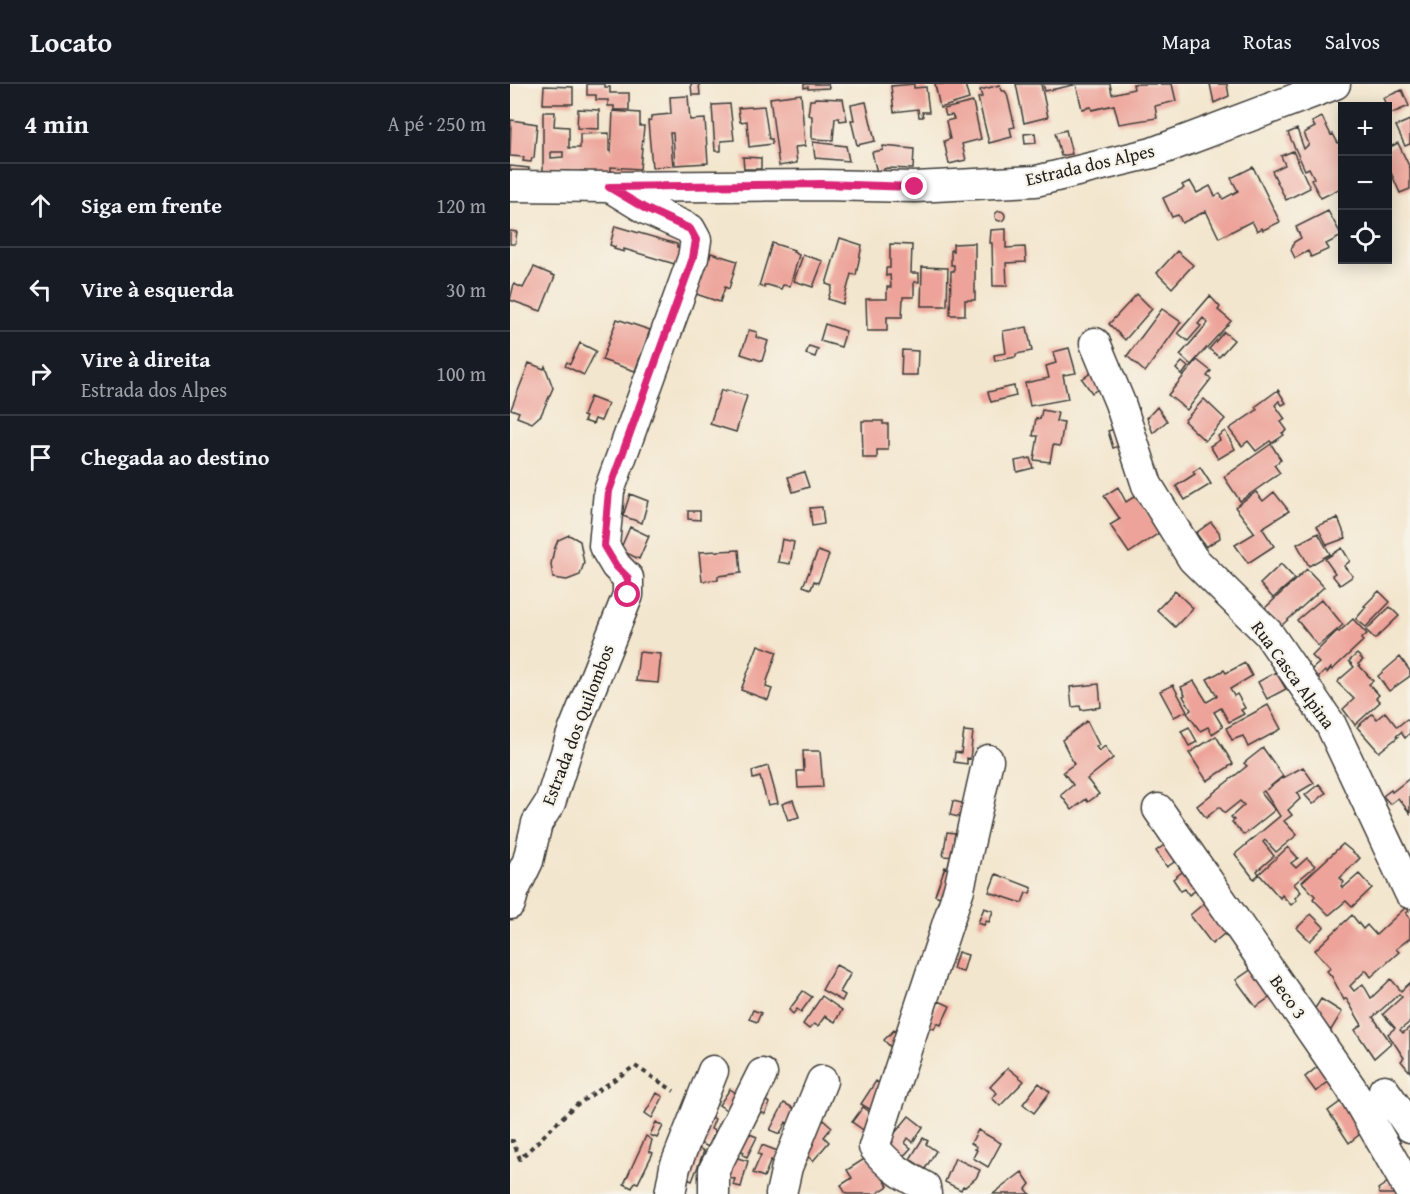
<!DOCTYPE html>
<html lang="pt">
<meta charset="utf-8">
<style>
body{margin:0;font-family:"Gentium Book Plus",serif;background:#242831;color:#f1f3f6}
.controls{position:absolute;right:18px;top:18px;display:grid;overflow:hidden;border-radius:0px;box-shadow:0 3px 15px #0003}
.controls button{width:54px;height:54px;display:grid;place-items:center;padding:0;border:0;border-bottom:2px solid #363941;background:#171b24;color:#f1f3f6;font:30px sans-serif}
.stop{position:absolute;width:18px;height:18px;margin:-14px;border:4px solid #db2777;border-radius:50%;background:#fff}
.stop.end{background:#db2777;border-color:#fff;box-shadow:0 2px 6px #0008}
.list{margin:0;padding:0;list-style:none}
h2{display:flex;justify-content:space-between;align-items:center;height:78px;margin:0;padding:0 24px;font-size:26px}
h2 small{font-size:20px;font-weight:400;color:#9ea1a6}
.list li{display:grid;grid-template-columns:39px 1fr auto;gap:18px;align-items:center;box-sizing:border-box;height:84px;padding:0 24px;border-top:2px solid #363941}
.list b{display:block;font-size:22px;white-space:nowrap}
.list p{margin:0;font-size:20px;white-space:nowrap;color:#9ea1a6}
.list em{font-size:20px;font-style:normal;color:#9ea1a6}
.icon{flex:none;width:33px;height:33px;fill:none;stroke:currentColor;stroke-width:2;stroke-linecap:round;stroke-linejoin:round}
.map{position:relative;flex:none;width:900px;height:1110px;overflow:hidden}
header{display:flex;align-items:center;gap:36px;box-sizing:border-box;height:84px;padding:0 30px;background:#171b24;border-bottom:2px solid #363941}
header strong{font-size:28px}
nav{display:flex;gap:33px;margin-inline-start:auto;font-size:21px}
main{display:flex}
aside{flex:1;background:#171b24}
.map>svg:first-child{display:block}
.building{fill:#eda399;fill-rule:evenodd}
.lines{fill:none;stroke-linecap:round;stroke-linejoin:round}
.minor-casing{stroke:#3c3a37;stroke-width:33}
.path{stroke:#3c3a37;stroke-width:4;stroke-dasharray:4.5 4.5;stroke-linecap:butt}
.minor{stroke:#fff;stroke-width:30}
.route{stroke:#db2777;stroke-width:8}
.labels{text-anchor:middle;stroke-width:4.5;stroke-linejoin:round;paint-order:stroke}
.street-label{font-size:18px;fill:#1c1c1c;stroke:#f7f3e8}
</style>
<header>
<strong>Locato</strong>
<nav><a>Mapa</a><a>Rotas</a><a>Salvos</a></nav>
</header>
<main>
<aside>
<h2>4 min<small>A pé · 250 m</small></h2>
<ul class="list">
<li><svg class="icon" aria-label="ahead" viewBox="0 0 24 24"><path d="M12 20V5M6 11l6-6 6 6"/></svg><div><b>Siga em frente</b></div><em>120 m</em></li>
<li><svg class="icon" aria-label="left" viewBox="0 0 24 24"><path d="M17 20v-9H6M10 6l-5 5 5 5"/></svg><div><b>Vire à esquerda</b></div><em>30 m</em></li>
<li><svg class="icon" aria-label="right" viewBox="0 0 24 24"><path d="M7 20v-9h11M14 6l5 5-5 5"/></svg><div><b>Vire à direita</b><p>Estrada dos Alpes</p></div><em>100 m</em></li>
<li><svg class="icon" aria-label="arrive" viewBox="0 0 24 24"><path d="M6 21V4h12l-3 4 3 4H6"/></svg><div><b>Chegada ao destino</b></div></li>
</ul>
</aside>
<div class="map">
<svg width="900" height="1110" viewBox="0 0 900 1110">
<rect width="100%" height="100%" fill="#f7f3e8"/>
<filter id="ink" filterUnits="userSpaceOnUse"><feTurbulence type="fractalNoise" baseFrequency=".0167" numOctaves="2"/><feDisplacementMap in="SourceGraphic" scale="12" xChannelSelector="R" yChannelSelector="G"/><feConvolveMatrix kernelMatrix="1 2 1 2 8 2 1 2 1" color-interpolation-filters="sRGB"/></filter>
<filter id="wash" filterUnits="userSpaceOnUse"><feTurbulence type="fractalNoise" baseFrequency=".008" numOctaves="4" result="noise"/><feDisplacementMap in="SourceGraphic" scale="24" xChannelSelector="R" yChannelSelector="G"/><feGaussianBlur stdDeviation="1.35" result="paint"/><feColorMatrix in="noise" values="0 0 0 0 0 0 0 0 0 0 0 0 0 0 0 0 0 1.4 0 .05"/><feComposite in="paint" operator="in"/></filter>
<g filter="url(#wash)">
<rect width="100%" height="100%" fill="#f3e6ce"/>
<g id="blocks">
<!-- building -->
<path class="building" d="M77 0H95V3H100V9H119V26H104V22H98V16H86V11H77Z
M181 0H189L190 11H182Z
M294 0H318L319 4 298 5V3L294 4Z
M404 0V4L416 3 419 28H412L413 33H409L408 25 384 28 381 2Z
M425 0H455L459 15 430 24Z
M506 0H531L538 33 514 39Z
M533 0H564V1L535 7Z
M566 0H600L602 10 624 5 623 0H662L666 17 645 22 647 34 609 40 604 21 582 26 581 23 572 25Z
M700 0H717L719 12 704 19Z
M490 1 492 7H495L497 10 505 43 500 44 502 53 479 59 468 14 472 13 470 6Z
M34 2 63 3V20H33Z
M892 6 899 22 880 30 873 14Z
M291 10 295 62 285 63 287 79 269 82 260 14Z
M178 12 180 36 195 35 198 79 165 81 163 49H160L163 82 142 83 138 37 141 36V32L161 30 160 13Z
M305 14 333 15 337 36 330 37 329 34H325L323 56 302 55V32L298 31 300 16H304Z
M356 18 365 57 347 61 341 36H344L341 21Z
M463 18 471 55 452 60 456 76 439 80 434 57 440 55 436 37 444 35 442 31 436 32 434 25Z
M220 20 224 56 211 57V67H205L202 21Z
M254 22 259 55H262V60L239 63 237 37 230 38 228 24Z
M68 25 89 26V45L67 44Z
M103 27 130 29V42H134L130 85 101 83V96L74 87H70V95H59V87H51V97H33V28H45L44 42 59 43V64H70V50L99 49V67L101 68ZM41 68H53V73L41 74Z
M812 33 821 51 823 50 828 59 832 57V111L829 105 811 114 801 96 804 94 799 84 795 86 778 49 787 45 794 65 799 60 794 49 805 43 802 38Z
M1 36 27 40 24 74H22L21 78 13 77 14 73 0 72Z
M900 36V60L895 62 886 42Z
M556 46 562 70 551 72 545 49Z
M525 49 526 59 515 60 514 50Z
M303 58 336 62 339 77 305 74Z
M888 59 900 84V105L890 109 878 82V64Z
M373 62 404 65 403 85 377 84 374 85 375 88 367 89 362 68 373 66Z
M783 67 800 104 776 116 762 87 775 81 771 72Z
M233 73 251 74V85H234Z
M0 82 19 84 18 97 0 98Z
M743 83 770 138 753 146 752 144 747 147 742 137 709 154 696 127 672 139 668 131 662 133 653 114 674 104 672 101 680 97 687 109 700 102 705 112 710 109 713 115 728 107 721 94Z
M818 127 832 152 816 160 819 165 801 173 798 167 785 174 781 166 784 158 791 154 786 143Z
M485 132a5 5 0 1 1 10 0a5 5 0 1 1-10 0Z
M105 142 167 160V163L180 167 175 183 114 165V168L104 165 105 163 100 161Z
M496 145V164L515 163 516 178 496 179 497 202H483L482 159H480L481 146Z
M0 147 7 148 5 160H0Z
M330 154 352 161 346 191 341 190 333 220 318 215 322 202 316 200Z
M262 159 284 166 283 168 289 171 280 202 273 201 271 205 258 201H254V204L249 202Z
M465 159V216H455V231H440L441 187H444V181H441V166L443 167V160Z
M380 160 402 161 401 189H409V198H404V213H393L392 233H377V247H357L356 215H377V203H381L380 191 376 192V184H380Z
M667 167 683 181 662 204 647 189Z
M201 169 227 177 219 205 215 203 210 218 186 210 198 172 200 173Z
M293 171 313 177 303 203 284 197Z
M24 183 45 192 31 227 0 216 4 200 13 204Z
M412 183 438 184 437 222H411Z
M627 210 642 225 615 256 599 240Z
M700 212 710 223 708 226 721 237 681 281 670 271 698 239 693 234 688 240 691 242 678 257 668 249Z
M652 225 671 238 635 288 617 272Z
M107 235 140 246 125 287 92 276Z
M315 240 336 247 331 263 310 257Z
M517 243 522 267 506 270V273L485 277 484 271 496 269 493 247Z
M239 246 247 248 246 253 258 257 252 277 231 270Z
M714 248 724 256 709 273 699 265Z
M70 259 86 267 74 291 55 282 57 278 60 280Z
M299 262 308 265 305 273 296 270Z
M559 264 566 289 553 291 558 315 520 322 515 299 539 294 536 282 546 279 543 268Z
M392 266 408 267 407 291H391Z
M687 276 701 287 697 292 701 295 677 326 658 311Z
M672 278 678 283 672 291 666 285Z
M19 279 34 285 35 282 43 304 31 331 22 339 7 333 9 328 1 325Z
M587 285 597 299 582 309 572 295Z
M504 302 506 312 481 318 478 308Z
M211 306 215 308 216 306 237 312 226 348 200 340Z
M768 306 776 319 772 321 769 317 765 321 775 335 771 338 777 346 772 349 774 351 762 359 760 357 746 367 738 357 732 362 719 345 747 326 745 323Z
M80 313 98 320 91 337 85 335 83 340 74 337 76 333 73 332Z
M694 315 715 335 695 357 674 337Z
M647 323 657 337 643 349 637 334Z
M532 326 548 329 546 337 554 338 550 362 543 361 540 378 524 376 528 352H523L526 334 530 335Z
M352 337H373V340H378V366H367V374H353Z
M610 343 615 360 603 364 598 347Z
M715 347 725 365 708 375 700 362 710 356 708 352Z
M761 360 771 376 764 381 770 389 730 417 714 393Z
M520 374 523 384 507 388 505 377Z
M690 383 701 400 675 416 666 402 685 390 683 388Z
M294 388 299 403 283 408 278 393Z
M608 403 616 418 627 411 652 447 619 469 600 441 610 435 594 412Z
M746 408 753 417 764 408 779 427 752 444 764 462 738 479 725 461 745 449 725 423Z
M120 410 138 417 132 439 113 432Z
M312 423 314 440 302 442 300 424Z
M178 427H190V436L178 435Z
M828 434 836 454 817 461 807 442Z
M701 438 709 448 710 454 696 463 686 449Z
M120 443 139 452 129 475 110 466Z
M808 449 820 470 799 482 787 460Z
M59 451 70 457 74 479 70 491 57 496 43 494 41 480 44 466 48 456Z
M272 455 284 458 280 480 268 478Z
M832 464 840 477 834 482 843 492 830 501 822 491 825 489 815 475Z
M229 466 231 489 208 492V496L192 497 189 468Z
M308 467 319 471 308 499 304 497 301 505 293 502Z
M771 480 785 495 763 514 750 500Z
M797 485 814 503 771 542 755 524Z
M665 507 683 524 665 543 647 526Z
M869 507 880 518 856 543 846 535 856 523 854 522Z
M812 515 833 541 808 562 787 536Z
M880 523 889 532 865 555 856 546Z
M843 535 857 550 851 555 853 557 822 586 821 584 817 589 815 587 808 594 801 586 809 579 802 572 827 547 829 548Z
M248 561 267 568 257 597 256 603 262 605 258 616 231 606Z
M129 568 151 570 148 599 126 597Z
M847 570 853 576 848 580 863 597 859 600 869 611 866 614 870 618 845 641 833 625 844 615 828 599 829 596 844 583 839 577Z
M890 573 900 587V592L879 607 868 592Z
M735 579 742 592 720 605 724 612 727 610 735 624 731 626 734 630 719 638 711 624 704 628 713 643 702 650 698 643 690 647 677 629 681 626 673 612 675 611 671 603 684 597 697 618 707 612 697 595 714 586 716 589Z
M766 588 776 605 757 615 748 598Z
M589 600 591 623 571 626 570 622 562 623 560 603Z
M663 601 677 627 664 633 650 607Z
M758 621 771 645 738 663 733 652 722 656 716 644Z
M875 628 887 643 897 635 900 639V649L895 654 891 648 886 652 888 653 869 668 847 643 862 630 867 635Z
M577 637 589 661 586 663 589 667 595 662 603 674 577 695 589 710 578 718 576 715 562 726 551 711 563 701 553 688 564 680 552 656Z
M679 643 687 658 679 662 671 647Z
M454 647 463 648 460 675 457 674V680L444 678 445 668 451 669Z
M706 652 723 680 697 697 679 669Z
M753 664 773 692 756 706 771 695 793 683 804 699 787 709 790 715 778 726 782 731 774 737 787 751 766 768 755 756 753 758 764 772 747 787 749 790 744 795 725 770 770 732 754 707 751 709 765 726 734 751 722 738 724 736 721 733 734 721 730 717 715 729 709 723 696 734 687 722 737 682 734 679Z
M293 667H310L313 703 288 704 287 687H294Z
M258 682 268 719 258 721 250 693 243 695 242 687Z
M900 694V729L888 714 880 720 873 712 881 706 882 708Z
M809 700 816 709 803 720 795 711Z
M283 716 289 733 278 736 272 720Z
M443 717 456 720 453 734 440 731Z
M437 748 445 749 444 755H449L447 773 433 772Z
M660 757 673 772 657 783 646 767Z
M833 760 850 774 830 794 834 798 831 802 833 804 849 790 862 804 842 823 836 817 819 831 803 815 805 812 792 798Z
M778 763 788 774 781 779 786 784 797 774 805 782 784 800 791 808 785 814 787 816 781 821 772 811 770 814 749 790Z
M680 782 693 802 679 811 675 805 671 807 663 795Z
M435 783 450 789 440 817 425 811Z
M486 790 522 804 520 809H516L512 819 479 808Z
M698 816 723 848 717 853 714 850 702 860 680 831Z
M896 823 899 827 896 829 900 835V854L886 865 889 868 861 893 856 886 840 902 844 907 853 900 861 914 881 895 891 907 900 899V938L890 946 893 949 900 943V988L891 977 894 974 878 950 885 944 873 930 892 913 889 910 863 933 881 959 864 974 845 946 852 941 836 914 834 916 822 893 817 887 821 884 805 866 842 831 853 845 857 841 866 851Z
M474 824 483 827 479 838 476 837 474 841 468 839Z
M801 830 814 843 800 857 787 844Z
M448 868 458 871 453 888 443 885Z
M326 881 341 889 330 908 335 911 332 917 312 906Z
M745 883 766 909 746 923 726 896Z
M293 907 302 913 291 928 287 925 283 930 279 926Z
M312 912 332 926 325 938 315 932 308 942 304 940 299 945 293 940Z
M811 915 832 928 821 946 800 932Z
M429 917 440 922 431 941 427 939 424 945 417 941Z
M243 926 251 929 247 938 239 935Z
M384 946 394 957 384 967 374 956Z
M812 979 823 994 806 1008 795 993Z
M498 984 514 997 490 1022 482 1014 487 1009 480 1003Z
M366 997 376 1004 361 1026 351 1020Z
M529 999 540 1008 524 1029 513 1020Z
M220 1005 233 1014 221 1029 209 1021Z
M147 1009 153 1013 142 1034 135 1029Z
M837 1013 856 1045 839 1059 818 1027Z
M250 1014 260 1019 255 1030 244 1025Z
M274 1019 291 1028 284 1043 276 1038 270 1050 260 1046Z
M353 1023 370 1035 359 1050 342 1038Z
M198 1031 205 1035 201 1045 205 1047 199 1063 187 1058Z
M399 1032 413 1043 403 1058 398 1054 395 1059 401 1064 391 1075 378 1063 383 1058 380 1055Z
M314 1036 322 1043 314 1053 319 1058 303 1077 290 1065Z
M146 1038 153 1042 147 1054 140 1051Z
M230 1046 247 1053 237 1073 233 1071 234 1068 223 1063Z
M468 1046 491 1059 478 1083 463 1074 467 1066 465 1065 467 1063 461 1059Z
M136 1052 142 1056 139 1067 143 1069 128 1099 125 1098 122 1104 114 1100Z
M413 1054 418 1057 416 1060 426 1067 415 1085 400 1075Z
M252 1061 270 1068 266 1078 261 1076 254 1093 243 1089 251 1071 248 1070Z
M183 1062 194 1067 182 1097 170 1092Z
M359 1072 378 1102 366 1110H336L331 1101 342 1094 337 1086Z
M224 1073 238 1077 231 1103 223 1101 225 1095 217 1094Z
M445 1074 470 1086 466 1094 455 1103 453 1102 451 1106 435 1098Z
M512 1088 520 1100 516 1105 520 1110H483Z
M885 1093 896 1110H870L868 1105Z"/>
</g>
</g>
<g filter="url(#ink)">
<use href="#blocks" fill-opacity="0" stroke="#3c3a37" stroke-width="1.5"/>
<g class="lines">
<!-- minor casing -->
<g class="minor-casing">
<path id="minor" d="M0 102 99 103 311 101 405 103 526 97 642 69 825 0
M585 259 610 319 637 401 683 475 758 549 821 641 900 809
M648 725 841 1004 900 1107
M0 820 4 806 18 777 27 739 40 719 61 653 118 511V494L106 482 94 462 99 407 183 174 186 156 180 145 136 125 100 103
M874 1006 900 1043
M160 1110 165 1083 203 987
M204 1110V1086L252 990
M271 1110 277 1083 312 997
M416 1110 415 1103C395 1092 378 1082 364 1063L449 805 478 676"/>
</g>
<!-- path -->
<path class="path" d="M0 1057H3L10 1075 62 1024 125 982 164 1007"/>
<!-- minor -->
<use href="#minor" class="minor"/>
</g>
</g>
<g class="lines" filter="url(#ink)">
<!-- route -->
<path class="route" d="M118 511V494L106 482 94 462 99 407 183 174 186 156 180 145 136 125 99 103 311 100 405 103"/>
</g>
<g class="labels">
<!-- street labels -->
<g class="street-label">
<text transform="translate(580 81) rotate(-13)" y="6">Estrada dos Alpes</text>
<text transform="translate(783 591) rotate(54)" y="6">Rua Casca Alpina</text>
<text transform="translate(68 641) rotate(-69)" y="6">Estrada dos Quilombos</text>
<text transform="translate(778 913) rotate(55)" y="6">Beco 3</text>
</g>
</g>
</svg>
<div class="controls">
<button>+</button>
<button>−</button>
<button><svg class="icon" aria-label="locate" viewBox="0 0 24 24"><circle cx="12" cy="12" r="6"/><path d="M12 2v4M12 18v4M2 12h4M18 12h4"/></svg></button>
</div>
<div class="stop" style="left:118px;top:511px"></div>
<div class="stop end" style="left:405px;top:103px"></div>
</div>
</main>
